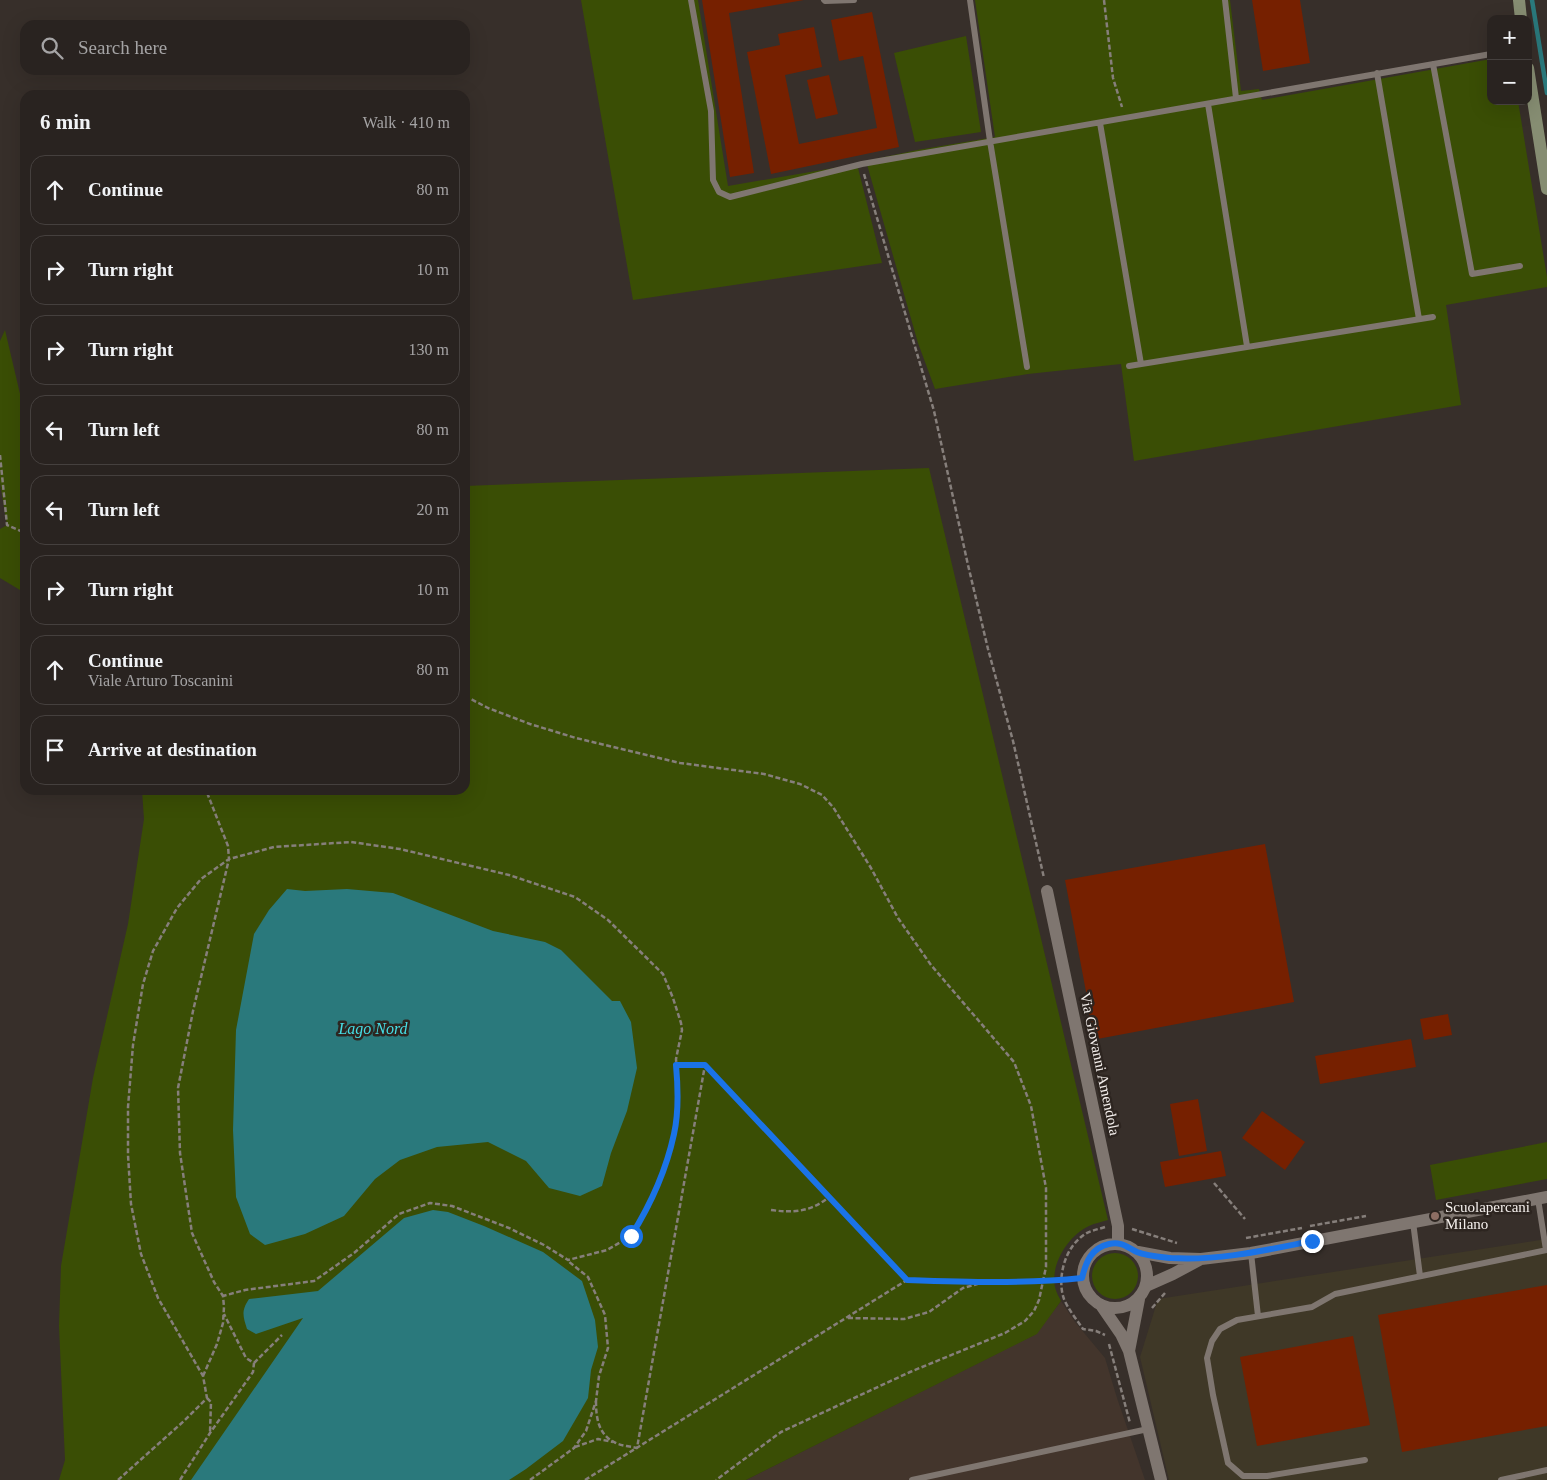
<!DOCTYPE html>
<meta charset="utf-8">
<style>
body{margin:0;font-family:Georgia,serif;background:#312b29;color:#f1f3f6}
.controls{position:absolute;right:15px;top:15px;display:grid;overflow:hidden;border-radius:10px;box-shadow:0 5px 20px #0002}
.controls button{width:45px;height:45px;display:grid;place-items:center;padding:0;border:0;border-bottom:1px solid #45403e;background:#292320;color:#f1f3f6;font:25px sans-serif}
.stop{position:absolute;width:15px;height:15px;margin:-11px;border:4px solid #1a73e8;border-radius:50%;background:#fff}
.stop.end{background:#1a73e8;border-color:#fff;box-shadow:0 1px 5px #0008}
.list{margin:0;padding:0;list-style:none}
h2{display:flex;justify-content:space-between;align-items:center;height:65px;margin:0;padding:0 20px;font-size:21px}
h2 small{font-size:16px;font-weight:400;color:#a5a4a5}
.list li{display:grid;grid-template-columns:32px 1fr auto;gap:15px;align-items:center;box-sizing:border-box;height:70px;margin:0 10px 10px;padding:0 10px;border:1px solid #45403e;border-radius:15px}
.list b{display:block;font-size:19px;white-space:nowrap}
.list p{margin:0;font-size:16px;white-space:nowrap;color:#a5a4a5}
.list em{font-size:16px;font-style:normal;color:#a5a4a5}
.icon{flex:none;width:28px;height:28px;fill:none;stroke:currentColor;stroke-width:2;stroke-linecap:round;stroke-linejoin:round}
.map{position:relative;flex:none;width:1547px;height:1480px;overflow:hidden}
.search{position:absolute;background:#292320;box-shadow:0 5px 20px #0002;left:20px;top:20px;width:450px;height:55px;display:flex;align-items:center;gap:12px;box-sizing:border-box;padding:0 18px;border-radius:15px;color:#a5a4a5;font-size:19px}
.panel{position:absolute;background:#292320;box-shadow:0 5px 20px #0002;left:20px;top:90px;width:450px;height:705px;border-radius:15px}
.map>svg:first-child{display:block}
.built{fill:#43352c}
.industrial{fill:#3f3827}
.green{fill:#3a4e05}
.water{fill:#2a797c}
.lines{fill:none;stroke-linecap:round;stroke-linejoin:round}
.stream{stroke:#2a797c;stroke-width:4.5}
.building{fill:#762000}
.path{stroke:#867f7b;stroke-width:2.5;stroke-dasharray:5 2.5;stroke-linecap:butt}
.lane{stroke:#7f7670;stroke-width:6}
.street{stroke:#7f7670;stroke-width:12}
.secondary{stroke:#868d72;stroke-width:12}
.route{stroke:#1a73e8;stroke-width:6}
.education-dot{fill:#8d6e63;stroke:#2d2520;stroke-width:2}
.labels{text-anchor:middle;stroke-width:5;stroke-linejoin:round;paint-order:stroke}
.street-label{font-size:15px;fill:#f4efec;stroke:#2d2520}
.poi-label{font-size:15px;fill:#f4efec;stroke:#2d2520;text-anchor:start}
.water-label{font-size:16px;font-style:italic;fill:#46dee5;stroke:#2d2520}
</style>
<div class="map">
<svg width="1547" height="1480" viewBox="0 0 1547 1480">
<rect width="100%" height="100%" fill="#372f2a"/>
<!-- built -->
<path class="built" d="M1061 1301 1075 1322 1105 1358 1117 1398 1145 1480H746L1036 1334Z"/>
<!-- industrial -->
<path class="industrial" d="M1547 1239V1480H1169L1140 1357 1158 1299Z"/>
<!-- green -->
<path class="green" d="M581 0H698L728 186 857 164 882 263 633 300Z
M975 0H1230L1241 91 1259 89 1262 100 1491 59V101H1518L1547 277V287L1446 305 1461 405 1134 461 1121 364 1028 374 935 389 918 343 866 161 917 150 995 137Z
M966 36 981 132 915 142 894 53Z
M5 330 25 415V593L0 578V529L7 525 0 483V341Z
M929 468 1108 1220C1102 1222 1095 1223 1089 1226 1069 1235 1050 1264 1055 1287 1056 1292 1059 1297 1061 1301L1037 1334 746 1480H59L65 1460 59 1326 61 1266 93 1078 128 924 144 819 142 790H465V486Z
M1547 1142V1179L1436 1200 1430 1165Z
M1092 1276a23 23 0 1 1 46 0a23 23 0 1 1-46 0Z"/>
<!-- water -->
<path class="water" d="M287 889 305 891 347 889 393 893 493 931 545 942 561 950 612 1001H620L631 1022 637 1068 627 1111 611 1153 602 1186 580 1196 549 1188 526 1161 488 1142 437 1147 400 1160 375 1179 344 1216 305 1234 265 1245 250 1234 236 1197 233 1130 236 1030 254 934 269 910Z
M433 1210 448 1212 484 1226 543 1252 582 1281 595 1320 598 1347 591 1370 588 1398 563 1441 526 1469 509 1480H191L303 1318 256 1334 247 1329C243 1316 241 1311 249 1299L318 1291 404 1218Z"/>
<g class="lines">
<!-- stream -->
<path class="stream" d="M1532 0 1547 93"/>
</g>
<!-- building -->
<path class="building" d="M702 0H804L729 13 754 173 730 177Z
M1252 0H1300L1310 63 1263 71Z
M872 12 899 147 771 174 747 52 780 45 778 34 814 27 822 67 785 75 799 144 877 128 863 56 839 61 831 20Z
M829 75 838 114 816 119 807 80Z
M1265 844 1294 1002 1092 1040 1087 997 1065 880Z
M1448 1014 1452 1035 1424 1040 1420 1019Z
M1411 1039 1416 1067 1320 1084 1315 1056Z
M1198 1099 1207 1151 1179 1156 1170 1104Z
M1262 1111 1305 1142 1285 1170 1242 1138Z
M1221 1151 1226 1176 1165 1187 1160 1162Z
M1547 1285V1426L1402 1452 1378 1315Z
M1353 1336 1370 1425 1257 1446 1240 1357Z"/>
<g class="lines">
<!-- path -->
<path class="path" d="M1104 0 1113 78 1122 107
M864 174 934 411 968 565 988 649 1013 741 1044 878
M0 455 7 525 25 533
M465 696 488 708 530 724 576 738 680 763 764 774 800 784 822 795 833 807 871 868 898 918 931 965 1014 1062 1031 1106 1046 1188V1267L1039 1300 1034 1311 1025 1321 1005 1333 910 1372 781 1432 716 1480
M676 1065H705
M1214 1183 1245 1219
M771 1210C793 1213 811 1212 829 1197
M1310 1226 1366 1216
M1105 1227C1096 1230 1087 1231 1080 1238 1064 1251 1057 1280 1064 1299 1068 1309 1077 1320 1083 1329L1096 1331 1105 1335
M1132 1229 1177 1243
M1246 1238 1302 1228
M1152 1308 1165 1293
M848 1318 904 1319 929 1312 963 1288 981 1283
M1109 1344 1130 1423
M254 1363 282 1335
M203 1376 217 1344 223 1323 224 1307 223 1296 214 1282 192 1233 180 1153 178 1088 193 1011 229 859 228 846 206 790
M207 1398 211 1402 210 1432
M596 1401C596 1417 598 1434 614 1442 620 1446 630 1446 637 1448L705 1065 907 1280
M575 1447 598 1439 613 1442
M118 1480 184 1421 207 1398 203 1376 158 1298 141 1254 131 1204 128 1155V1107L133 1045 143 984 153 951 177 908 201 879 229 859 274 847 351 842 400 849 509 875 575 897 608 920 663 974 673 998 681 1023 682 1030 676 1059 678 1087 675 1133 662 1176 649 1207 631 1236 607 1250 568 1260 544 1245 509 1228 452 1206 430 1203 399 1214 354 1253 314 1281 245 1290 223 1296
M180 1480 210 1433 253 1372 254 1363 246 1358 224 1314
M530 1480 574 1448 586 1431 596 1401 599 1376 608 1348 605 1315 588 1277 568 1261
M585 1480 907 1280 985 1282 1062 1280 1083 1278"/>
<!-- lane -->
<path class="lane" d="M691 0 711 111 713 180 719 192 730 197 862 164 1491 54
M824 0 825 1 854 0
M970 0 990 141 1027 367
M1225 0 1236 98
M1433 64 1472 274 1520 266
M1377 73 1419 319
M1208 104 1247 346
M1100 123 1141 364
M1129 366 1433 317
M1538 1199 1546 1250
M1413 1222 1420 1276
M1251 1253 1258 1316
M1365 1460 1267 1476H1243L1228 1463 1213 1395 1207 1358 1212 1341 1220 1329 1237 1320 1312 1307 1335 1294 1547 1250
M912 1480 1148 1429
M1501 1480 1547 1470"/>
<!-- street -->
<path class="street" d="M1047 891 1118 1226V1243
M1083 1276a32 32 0 1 1 64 0a32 32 0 1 1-64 0Z
M1138 1252 1170 1258 1201 1259 1251 1253 1547 1197
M1146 1286 1173 1274 1201 1259
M1101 1305 1121 1334 1129 1351 1161 1480
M1129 1351 1139 1299"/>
<!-- secondary -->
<path class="secondary" d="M1519 0 1521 19
M1528 68 1547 189"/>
</g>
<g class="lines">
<!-- route -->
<path class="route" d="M631 1236C651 1204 666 1171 674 1134 679 1112 678 1087 676 1065H705L907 1280C965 1282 1025 1284 1082 1278 1086 1262 1091 1248 1109 1244 1121 1241 1127 1247 1137 1252 1146 1256 1161 1257 1171 1258 1219 1261 1266 1250 1312 1241"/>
</g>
<!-- markers -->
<circle class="education-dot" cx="1435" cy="1216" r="5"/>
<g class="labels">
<!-- street labels -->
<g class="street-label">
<text transform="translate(1100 1064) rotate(78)" y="5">Via Giovanni Amendola</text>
</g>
<!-- poi labels -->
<g class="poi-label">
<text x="1445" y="1212">Scuolapercani<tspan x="1445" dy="17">Milano</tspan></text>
</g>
<!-- water labels -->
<g class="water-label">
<text x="373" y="1034">Lago Nord</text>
</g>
</g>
</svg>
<div class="controls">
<button>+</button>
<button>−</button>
</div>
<div class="stop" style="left:631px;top:1236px"></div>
<div class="stop end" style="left:1312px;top:1241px"></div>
<div class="search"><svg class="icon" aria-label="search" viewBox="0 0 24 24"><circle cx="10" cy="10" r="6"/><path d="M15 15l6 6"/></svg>Search here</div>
<section class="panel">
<h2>6 min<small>Walk · 410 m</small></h2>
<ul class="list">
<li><svg class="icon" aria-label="ahead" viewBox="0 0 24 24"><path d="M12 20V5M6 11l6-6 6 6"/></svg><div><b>Continue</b></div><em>80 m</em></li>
<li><svg class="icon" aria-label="right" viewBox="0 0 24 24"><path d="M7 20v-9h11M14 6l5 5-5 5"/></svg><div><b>Turn right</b></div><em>10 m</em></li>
<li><svg class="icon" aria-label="right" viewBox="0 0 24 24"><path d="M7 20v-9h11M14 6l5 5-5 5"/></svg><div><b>Turn right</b></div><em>130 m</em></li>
<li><svg class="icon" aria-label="left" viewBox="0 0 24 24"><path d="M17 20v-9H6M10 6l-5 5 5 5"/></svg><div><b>Turn left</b></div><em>80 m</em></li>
<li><svg class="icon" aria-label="left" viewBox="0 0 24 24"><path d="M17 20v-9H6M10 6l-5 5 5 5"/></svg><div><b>Turn left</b></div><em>20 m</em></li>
<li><svg class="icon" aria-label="right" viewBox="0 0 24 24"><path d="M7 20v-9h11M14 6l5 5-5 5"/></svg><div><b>Turn right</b></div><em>10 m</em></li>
<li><svg class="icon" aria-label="ahead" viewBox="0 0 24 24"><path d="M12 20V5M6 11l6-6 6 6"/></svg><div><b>Continue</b><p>Viale Arturo Toscanini</p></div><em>80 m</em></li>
<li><svg class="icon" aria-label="arrive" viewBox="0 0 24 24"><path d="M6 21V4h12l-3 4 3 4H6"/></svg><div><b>Arrive at destination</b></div></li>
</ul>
</section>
</div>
